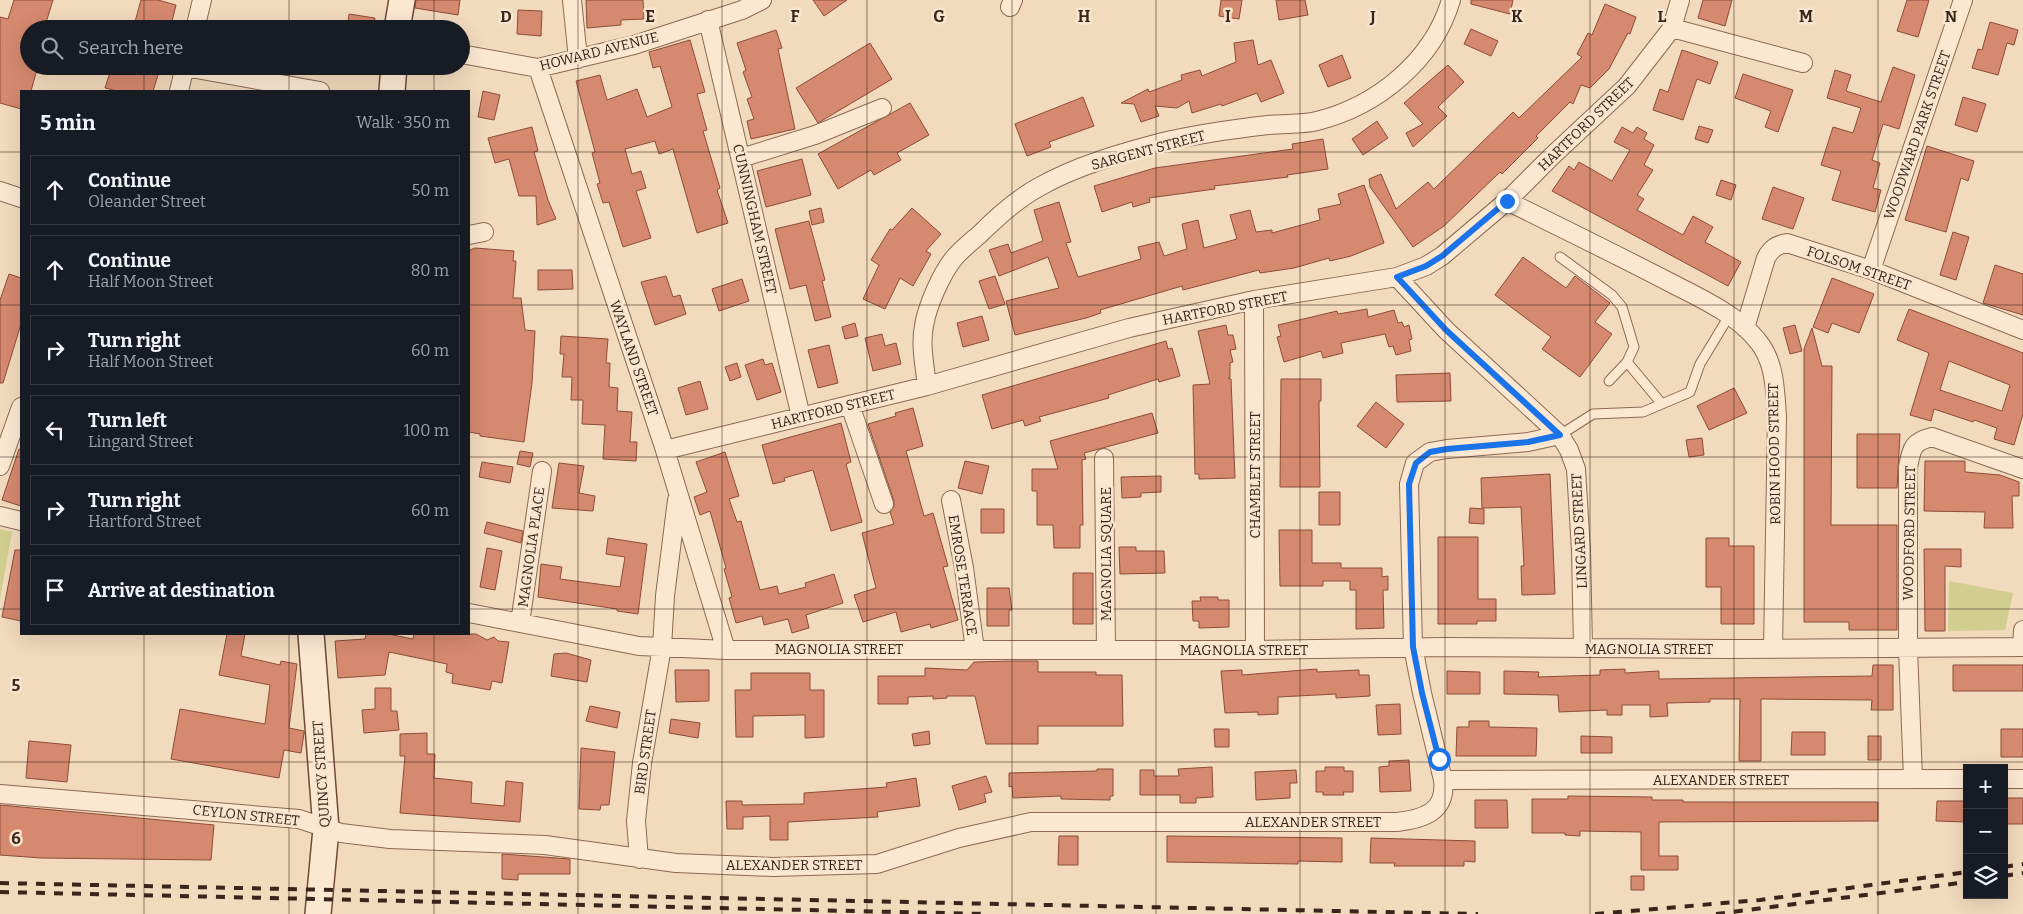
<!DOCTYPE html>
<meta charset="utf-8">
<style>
body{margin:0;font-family:Bitter,serif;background:#242831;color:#f1f3f6}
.controls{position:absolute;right:15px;bottom:15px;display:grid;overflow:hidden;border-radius:0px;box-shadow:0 5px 20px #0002}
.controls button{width:45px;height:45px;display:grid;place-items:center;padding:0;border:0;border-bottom:1px solid #363941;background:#171b24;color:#f1f3f6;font:25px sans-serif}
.stop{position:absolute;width:15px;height:15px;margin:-11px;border:4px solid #1a73e8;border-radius:50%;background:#fff}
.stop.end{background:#1a73e8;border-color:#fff;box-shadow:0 1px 5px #0008}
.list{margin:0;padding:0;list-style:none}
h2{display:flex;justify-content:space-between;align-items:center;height:65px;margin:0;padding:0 20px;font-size:21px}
h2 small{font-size:16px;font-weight:400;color:#9ea1a6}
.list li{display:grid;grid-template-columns:32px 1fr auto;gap:15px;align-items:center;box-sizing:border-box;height:70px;margin:0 10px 10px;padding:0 10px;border:1px solid #363941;border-radius:0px}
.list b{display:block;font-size:19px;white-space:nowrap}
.list p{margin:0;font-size:16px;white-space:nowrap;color:#9ea1a6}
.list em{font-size:16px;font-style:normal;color:#9ea1a6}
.icon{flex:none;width:28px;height:28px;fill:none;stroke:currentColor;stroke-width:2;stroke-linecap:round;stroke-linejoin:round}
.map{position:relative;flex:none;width:2023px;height:914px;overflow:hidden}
.search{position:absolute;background:#171b24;box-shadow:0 5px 20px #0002;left:20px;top:20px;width:450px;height:55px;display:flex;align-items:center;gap:12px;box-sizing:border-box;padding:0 18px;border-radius:28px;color:#9ea1a6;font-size:19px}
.panel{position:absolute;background:#171b24;box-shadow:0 5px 20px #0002;left:20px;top:90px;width:450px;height:545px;border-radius:0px}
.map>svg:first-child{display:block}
.green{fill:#d1ce90}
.building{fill:#d5896f;stroke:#8e4c38;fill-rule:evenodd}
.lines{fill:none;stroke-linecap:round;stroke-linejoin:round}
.lane-casing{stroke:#8c6954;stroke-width:11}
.street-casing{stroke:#8c6954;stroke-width:20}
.secondary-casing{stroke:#6e4a38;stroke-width:28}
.lane{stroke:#fce8d1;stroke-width:9}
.street{stroke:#fce8d1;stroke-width:18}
.secondary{stroke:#fce8d1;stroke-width:25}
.rail{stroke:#3a251b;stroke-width:4;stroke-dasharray:9 9;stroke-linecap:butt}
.route{stroke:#1a73e8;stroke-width:6}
.grid{fill:none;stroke:#3a251b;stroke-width:1;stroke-opacity:0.55}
.labels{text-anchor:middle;stroke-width:5;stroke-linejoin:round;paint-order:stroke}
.street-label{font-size:14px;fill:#3a251b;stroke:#f9e5ce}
.grid-label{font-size:16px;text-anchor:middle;font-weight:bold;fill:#3a251b;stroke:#f9e5ce;stroke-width:5;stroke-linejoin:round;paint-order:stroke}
</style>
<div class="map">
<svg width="2023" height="914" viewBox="0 0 2023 914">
<rect width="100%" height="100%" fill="#f2dabd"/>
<!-- green -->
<path class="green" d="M0 529 12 532 0 599Z
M1949 581 2013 593 2005 630 1948 631Z"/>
<!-- building -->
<path class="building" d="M14 0H53L44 29H29V66H38L31 91H21V109L0 103V17L8 19Z
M141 0H158L176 5 170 29H133Z
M416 0H460L458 15 415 8Z
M586 0H643L644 19 621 20V25L587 28Z
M813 0H847L824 16Z
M1221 0H1242L1239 19 1219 16Z
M1276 0H1305L1308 15 1279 20Z
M1471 0H1513L1510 14 1471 4Z
M1703 0H1732L1725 26 1698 18Z
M1907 0H1929L1918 37 1897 31Z
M1605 4 1636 17 1630 34 1628 33 1609 69 1590 88 1581 85 1573 104 1570 102 1536 136 1538 138 1502 174 1500 172 1444 226 1413 247 1370 187 1369 179 1381 174 1396 209 1428 182 1434 189 1513 112 1519 118 1582 57 1577 54 1588 33 1592 35Z
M518 10 542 11 541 36 517 34Z
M349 14 375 18 373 29H347Z
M1990 22 2018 30 2014 45 2007 43 1998 75 1972 68 1978 49 1982 50Z
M1471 29 1498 41 1491 56 1464 44Z
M776 30 782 48 778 49 795 129 751 139 747 121 754 119 747 99 752 97 743 72 746 70 737 43Z
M690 40 705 92 697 94 707 130 703 131 720 188 717 190 728 223 697 233 673 149 659 154 655 141 625 149 632 174 641 171 646 188 636 191 651 238 623 247 609 202 603 203 597 184 600 183 592 153 595 152 576 81 600 75 607 100 637 89 647 117 672 107 660 66 653 68 649 52Z
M1253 40 1258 65 1271 60 1284 93 1261 102 1257 93 1222 106 1221 104 1192 113 1189 101 1177 108 1155 106 1159 116 1141 122 1134 104 1121 103 1148 89 1149 92 1182 80 1181 75 1200 70 1202 76 1236 62 1234 43Z
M870 43 892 79 818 123 796 88Z
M1682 50 1718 62 1710 84 1697 79 1683 120 1653 110 1660 89 1668 92Z
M1342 55 1351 78 1328 87 1319 65Z
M1448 65 1464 82 1438 107 1447 116 1413 147 1406 133 1423 124 1404 103Z
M112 66H140L159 72 153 91H117L105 88Z
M1893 67 1915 75 1899 129 1883 124 1872 160 1880 163 1873 188 1881 190 1875 212 1832 200 1841 171 1821 165 1833 127 1853 133 1861 108 1827 98 1835 70 1851 75 1846 91 1881 102Z
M1743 74 1793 90 1778 132 1765 127 1771 111 1735 98Z
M483 91 500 95 494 120 478 117Z
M1083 97 1094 126 1049 142 1051 147 1027 156 1015 124Z
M1963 97 1986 104 1977 132 1955 125Z
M910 103 929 135 897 153 901 160 874 175 871 170 838 189 818 154Z
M1377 121 1388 138 1363 155 1352 139Z
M1699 126 1713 130 1708 143 1695 139Z
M532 127 538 151 534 152 548 200 556 219 537 225 536 196H519L509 159 495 163 488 138Z
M1622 127 1633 133 1637 127 1647 133 1644 139 1654 145 1644 165 1653 170 1637 195 1644 199 1637 210 1683 235 1693 216 1713 227 1705 242 1741 262 1728 286 1552 191 1569 166 1574 170 1579 162 1612 181 1630 150 1614 142Z
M1323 139 1328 169 1287 175 1288 177 1214 186 1215 189 1149 198 1150 202 1133 207 1132 202 1102 212 1094 186 1155 168 1293 149 1292 144Z
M1927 146 1974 161 1968 181 1961 178 1946 232 1905 220Z
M802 159 811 195 766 207 757 171Z
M1721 180 1736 185 1731 200 1716 195Z
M1364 185 1384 243 1351 256 1330 261 1329 258 1294 268 1260 273 1259 270 1183 290 1182 286 1100 310 1101 313 1086 318 1015 335 1006 301 1059 288 1048 257 999 276 989 250 1008 244 1011 253 1043 241 1034 210 1059 202 1071 242 1066 243 1078 277 1141 259 1138 247 1159 242 1164 256 1187 249 1182 224 1198 220 1204 248 1237 239 1230 215 1250 210 1256 232 1272 230V233L1320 220 1318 209 1341 204 1338 194Z
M1773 187 1804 198 1793 229 1762 219Z
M821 208 824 222 812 225 809 211Z
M912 208 941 234 926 251 931 254 913 286 900 278 885 309 863 299 879 265 871 260 890 229 892 230Z
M809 221 825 280 822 281 831 317 815 321 806 285 790 289 775 229Z
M1953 232 1969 237 1956 280 1940 275Z
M475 248 514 251 513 261H516L513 298H521L525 330 535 331 532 383 524 442 480 436V434L469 432V255L470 250Z
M1523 257 1566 288 1575 276 1610 303 1595 322 1612 334 1580 377 1542 349 1551 337 1495 295Z
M1995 265 2023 274V315L1983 303Z
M538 270H572L573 289 538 290Z
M9 274 21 278V324L3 383H0V300Z
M666 276 673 297 680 295 686 314 655 325 641 282Z
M995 276 1005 304 989 309 979 281Z
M1832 278 1874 294 1859 333 1832 323 1828 333 1813 327Z
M742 279 749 301 719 311 712 289Z
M1367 309 1368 317 1394 310 1398 323 1402 322 1404 327 1409 325 1412 339 1409 340 1411 351 1396 355 1393 346 1389 347 1385 334 1341 343 1343 353 1323 358 1321 351 1284 362 1277 337 1281 336 1278 325 1337 311 1338 314Z
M1909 309 2023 353V414L2014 445 1994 439 1997 428 1974 420 1973 422 1934 409 1931 421 1910 415 1929 353 1897 340ZM1949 361 2010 385 2002 411 1940 390Z
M982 316 989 340 963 347 957 323Z
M855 323 858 336 845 339 842 327Z
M1226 325 1228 335H1233L1236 349 1230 350 1233 362 1230 363V377L1228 378 1231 379 1235 478 1199 479V474H1195L1193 385 1210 384 1198 331Z
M1795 325 1802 351 1790 354 1783 328Z
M1812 328 1822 366H1832L1831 525H1897V630H1849V622H1804V349Z
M882 334 885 346 896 343 901 364 873 371 865 338Z
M561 336 608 339 606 363H610L609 387 618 388 617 411 632 412 630 442H637L636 461 603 459 605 425 582 424 583 400H571L572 377H562L564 354H560Z
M1166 341 1168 349 1172 348 1180 376 1159 382 1158 379 1108 395 1109 398 1039 417 1041 421 1025 426 1023 420 992 429 982 395Z
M829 345 838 383 818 388 808 350Z
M763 359 765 365 772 363 781 392 757 400 745 365Z
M737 363 741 377 730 381 725 367Z
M1450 373 1451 401 1397 402 1396 375Z
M1281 379H1321V401H1319L1320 487H1280Z
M700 381 708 409 686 415 678 388Z
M1734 388 1747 413 1709 430 1697 406Z
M1376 402 1404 424 1386 448 1357 426Z
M913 408 923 446 906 451 924 516 933 513 948 566 943 567 958 620 931 628 930 624 901 632 896 612 863 622 854 595 876 588 862 533 894 524 890 512 894 506V501L868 424 896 416 895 413Z
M1152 413 1158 433 1084 453 1086 459 1082 460 1083 525H1080V548H1054L1053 525H1037V491H1032V469H1058L1050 441Z
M841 423 851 462 846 464 862 522 831 531 813 470 784 478 785 481 773 484 762 445Z
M1857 434H1900L1897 488H1857Z
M1702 438 1704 455 1689 457 1686 440Z
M19 449H21V506L2 500Z
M520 451 533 453 530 467 517 464Z
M725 452 739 496 729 499 737 522 741 521 760 590 777 586 779 594 806 587 805 583 834 574 843 603 806 615 809 628 792 633 788 619 764 625 762 616 736 623 729 598 732 597 724 569 726 568 710 511 700 515 694 497 707 492 696 462Z
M965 461 989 466 982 494 958 488Z
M1925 461H1965V472L2000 475 2019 482V496H2012L2013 528H1984L1985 512 1924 511Z
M482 462 513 467 510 483 479 477Z
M559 463 584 466 579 493 595 496 593 511 552 508Z
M1550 474 1555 594 1522 595 1521 566H1524L1521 507 1482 508 1481 478Z
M1161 476V492L1141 493V497L1122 498 1121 477Z
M1319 492H1340V525H1319Z
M1470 508 1484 509V524L1469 523Z
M981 509H1004V533H981Z
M487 522 523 531 521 543 484 533Z
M1279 530H1312V563H1341V568H1382V577L1388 576V590H1383L1384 628 1356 629V590H1350V581H1323V586H1280Z
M1438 537H1478V599H1496V621H1477V624H1438Z
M608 538 647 544 638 614 617 611V609L538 597 541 564 562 567 560 579 620 587 625 557 606 554Z
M1706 538H1729V546H1754V624H1721V587H1706Z
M1119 547H1136V551H1164L1165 573 1120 574Z
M487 548 502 551 495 590 480 587Z
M1924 549H1961V567L1945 566V631H1925Z
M15 550H21V621L2 617Z
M1073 573H1093V624H1073Z
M987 588H1009L1012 610H1009V626H987Z
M1200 597H1218V600H1229V627L1199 628V621H1193L1192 601H1201Z
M227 634H245L241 656 280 665 281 661 297 664 289 728 304 731V733L301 753 284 750 279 778 171 759 180 709 265 724 270 685 219 675Z
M366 634H388L413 639 414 634H476L487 640 494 637 498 641 509 642 502 683 492 681 490 690 452 683 453 674 446 672 447 664 389 652 385 675 338 678 335 641 365 639Z
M566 653 591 660 587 682 551 676 554 654Z
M1014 661H1038V672H1096V675H1122L1123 726H1038V744H986L975 696H947V698L933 699V696L908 697V704H878V676H925V668L967 670 974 662Z
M1873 665H1893V710H1871L1872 700 1761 699V761H1739L1740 699H1710V702L1667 703 1668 716 1650 717V705H1622V715H1607V710L1559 712 1558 695 1504 694V671L1539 672 1538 677 1600 675V670L1625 669V673L1659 671V679L1872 676Z
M1953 665H2023V691H1953Z
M1317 669V672L1359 670V675H1369L1370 696 1336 698V694L1278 697V714L1258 715V712L1225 713 1221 671 1242 670V675Z
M675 670H709V701L676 702Z
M1447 671 1480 672V694H1447Z
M751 673H810V690H824V737L805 738V715L753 716V737H736L735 690H751Z
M375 688H391V711H397L399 730 364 733 362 710 375 709Z
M1400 704 1401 734 1378 735 1376 705Z
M590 706 620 712 617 728 586 721Z
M671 719 700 723 698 738 669 733Z
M1469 721H1489V727L1537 728 1536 756H1456L1457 727H1469Z
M1214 729H1229V747H1215Z
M2001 729H2023V757H2001Z
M929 731 930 744 914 746 912 734Z
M1792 732H1825V755H1791Z
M427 733V754H435L434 778 472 782 471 803 504 806 506 781 523 783 520 822 400 813 405 756H400V734Z
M1581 736 1612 737V753H1581Z
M1868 736H1881V760H1868Z
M29 741 71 745 67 782 26 778Z
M581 748 615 752 609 805H601L600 810 579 809Z
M1409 760 1411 791 1380 792 1379 767 1389 766V761Z
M1212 767 1213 797 1196 798V803H1180V795H1140V770H1154V776H1179L1178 769Z
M1325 767H1344V771H1353V792H1343L1344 795H1323V792H1316V771H1325Z
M1097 769H1113V796H1110V800L1061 799V796L1013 798 1012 786 1009 787V773L1097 771Z
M1296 770 1297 783H1290V798L1256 800 1255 772Z
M986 776 992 792 984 794 986 802 959 810 952 786Z
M916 778 920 806 877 812 878 817 788 822V840H770V816L743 817V829H727L726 801H742V805L804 804V793L887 787 886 783Z
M1568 796 1652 797V800H1683V802H1878V821L1659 822V856H1678V870H1641V832L1580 831V836L1565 835V833H1532V799H1568Z
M2004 798H2023V824H2004Z
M1475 800H1507L1508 828H1475Z
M1937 801H1966V822L1936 821Z
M0 805 214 825 211 860 41 858 0 855Z
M1059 836H1078V865H1058Z
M1167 836 1342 838V862L1298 861V864L1167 862Z
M1371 838 1475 841V862L1464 861V866H1394L1395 863H1370Z
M502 854 570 859V874H518V880L502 879Z
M1631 876H1644V890H1631Z"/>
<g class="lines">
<!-- lane casing -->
<g class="lane-casing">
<path id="lane" d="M1560 257 1612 295 1622 307 1634 347 1627 362 1662 404
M1609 381 1627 362
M1560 435 1593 414 1643 412 1690 392 1700 364 1729 316"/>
</g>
<!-- street casing -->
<g class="street-casing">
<path id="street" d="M572 0 578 59
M1010 7 1013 0
M708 20 801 417
M1672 28 1803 63
M195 29 202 0
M461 54 538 68 634 45 742 10 762 0
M185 67 320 91
M538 68 665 450 726 650
M179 91 185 66
M741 158 815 135 882 108
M0 191 21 198
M1507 201C1562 228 1617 255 1671 283 1700 298 1736 314 1757 340 1775 361 1775 389 1777 416L1773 649
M469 235 484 232
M1871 270 1963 0
M1397 277 1446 330 1560 435 1569 450 1576 469 1581 550 1583 648
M1254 300 1255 650
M1745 328 1766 258C1771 249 1776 245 1787 243L1871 270 2023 330
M927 386C925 367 920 345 924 326 927 306 942 272 955 257 962 249 972 241 980 234 998 216 1017 199 1039 187 1076 166 1121 153 1163 142 1198 134 1233 129 1268 125 1284 123 1301 125 1317 121 1377 106 1433 61 1451 0
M850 405 884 504
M665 450 927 386 1129 328 1254 300 1397 277 1426 266 1442 256 1507 201 1552 156 1627 86 1672 28 1680 0
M1104 458 1106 650
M0 466 21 407
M951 500 964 568 975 650
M0 516 21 521
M469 613 639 646 726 650H1255L1444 647 1726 649 2023 647
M520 623 542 471
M2022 647 2023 630
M1913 779 1908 648V467C1912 448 1912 442 1932 437L2023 469
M2004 779H2023
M1443 780 1422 693 1413 647 1409 484 1415 463 1430 452 1447 449 1528 442 1560 435
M0 794 299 819 341 833 390 839 545 845 676 863 773 867 877 864 959 838 1031 822H1397C1423 819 1447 812 1443 780L1967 779
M639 859 636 821 642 763 662 647 665 596 677 500"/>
</g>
<!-- secondary casing -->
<g class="secondary-casing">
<path id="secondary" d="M397 29 402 0
M392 91 394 66
M311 634 326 829 318 914"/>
</g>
<!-- lane -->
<use href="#lane" class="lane"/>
<!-- street -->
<use href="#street" class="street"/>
<!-- secondary -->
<use href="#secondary" class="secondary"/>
<!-- rail -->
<path class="rail" d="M2004 867 2023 864
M2004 876 2023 873
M0 883 1478 914
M0 892 987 914
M1595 914 1760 900 1967 872
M1716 914 1967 882"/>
</g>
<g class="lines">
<!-- route -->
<path class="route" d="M1439 759 1422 693 1413 647 1409 484 1416 463 1430 452 1447 449 1528 442 1560 435 1446 330 1397 277 1426 266 1442 256 1507 201"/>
</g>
<!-- grid -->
<path class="grid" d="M144 0V29M289 0V29M434 0V29M578 0V914M722 0V914M867 0V914M1012 0V914M1156 0V914M1300 0V914M1445 0V914M1590 0V914M1734 0V914M1878 0V914M144 66V91M289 66V91M434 66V91M0 152H21M469 152H2023M0 305H21M469 305H2023M0 457H21M469 457H2023M0 609H21M469 609H2023M144 634V914M289 634V914M434 634V914M0 762H2023"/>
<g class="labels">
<!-- street labels -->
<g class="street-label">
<text transform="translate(599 51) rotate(-14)" y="5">HOWARD AVENUE</text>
<text transform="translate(1586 124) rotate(-44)" y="5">HARTFORD STREET</text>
<text transform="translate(1917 135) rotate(-71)" y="5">WOODWARD PARK STREET</text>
<text transform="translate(1148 150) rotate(-15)" y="5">SARGENT STREET</text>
<text transform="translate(755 219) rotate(77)" y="5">CUNNINGHAM STREET</text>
<text transform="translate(1859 268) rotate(19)" y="5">FOLSOM STREET</text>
<text transform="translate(1225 308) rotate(-11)" y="5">HARTFORD STREET</text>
<text transform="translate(634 358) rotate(71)" y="5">WAYLAND STREET</text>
<text transform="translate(833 409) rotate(-14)" y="5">HARTFORD STREET</text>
<text transform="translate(1774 454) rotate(-91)" y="5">ROBIN HOOD STREET</text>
<text transform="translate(1255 475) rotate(-90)" y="5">CHAMBLET STREET</text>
<text transform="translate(1579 531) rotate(-93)" y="5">LINGARD STREET</text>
<text transform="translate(1909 533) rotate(-89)" y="5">WOODFORD STREET</text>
<text transform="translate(531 547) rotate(-82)" y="5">MAGNOLIA PLACE</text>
<text transform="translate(1106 554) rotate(-90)" y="5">MAGNOLIA SQUARE</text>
<text transform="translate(963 575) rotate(81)" y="5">EMROSE TERRACE</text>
<text x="839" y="654">MAGNOLIA STREET</text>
<text x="1649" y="654">MAGNOLIA STREET</text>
<text x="1244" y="655">MAGNOLIA STREET</text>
<text transform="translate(645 752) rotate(-82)" y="5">BIRD STREET</text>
<text transform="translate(321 774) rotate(-94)" y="5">QUINCY STREET</text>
<text x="1721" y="785">ALEXANDER STREET</text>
<text transform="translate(246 815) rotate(6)" y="5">CEYLON STREET</text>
<text x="1313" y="827">ALEXANDER STREET</text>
<text x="794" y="870">ALEXANDER STREET</text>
</g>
</g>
<g class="grid-label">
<text x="506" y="22">D</text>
<text x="650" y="22">E</text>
<text x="795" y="22">F</text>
<text x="939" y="22">G</text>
<text x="1084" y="22">H</text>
<text x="1228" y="22">I</text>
<text x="1373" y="22">J</text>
<text x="1517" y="22">K</text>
<text x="1662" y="22">L</text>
<text x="1806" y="22">M</text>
<text x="1951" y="22">N</text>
<text x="16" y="691">5</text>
<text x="16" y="844">6</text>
</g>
</svg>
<div class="controls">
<button>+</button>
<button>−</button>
<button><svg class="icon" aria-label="layers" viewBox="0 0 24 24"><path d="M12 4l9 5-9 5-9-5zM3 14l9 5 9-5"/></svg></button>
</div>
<div class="stop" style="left:1439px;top:759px"></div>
<div class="stop end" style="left:1507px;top:201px"></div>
<div class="search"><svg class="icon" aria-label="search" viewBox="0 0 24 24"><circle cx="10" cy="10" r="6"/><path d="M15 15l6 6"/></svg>Search here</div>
<section class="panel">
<h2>5 min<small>Walk · 350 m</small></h2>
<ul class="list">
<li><svg class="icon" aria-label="ahead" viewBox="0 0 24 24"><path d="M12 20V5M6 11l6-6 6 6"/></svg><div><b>Continue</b><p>Oleander Street</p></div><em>50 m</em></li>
<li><svg class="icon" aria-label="ahead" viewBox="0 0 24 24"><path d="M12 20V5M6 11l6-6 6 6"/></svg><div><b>Continue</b><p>Half Moon Street</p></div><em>80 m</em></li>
<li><svg class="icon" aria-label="right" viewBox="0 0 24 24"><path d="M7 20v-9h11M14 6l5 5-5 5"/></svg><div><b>Turn right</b><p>Half Moon Street</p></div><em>60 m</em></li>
<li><svg class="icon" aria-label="left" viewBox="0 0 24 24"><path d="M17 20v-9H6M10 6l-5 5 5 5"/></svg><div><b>Turn left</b><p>Lingard Street</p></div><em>100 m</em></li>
<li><svg class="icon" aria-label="right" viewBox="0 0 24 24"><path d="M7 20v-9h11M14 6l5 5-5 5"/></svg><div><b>Turn right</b><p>Hartford Street</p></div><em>60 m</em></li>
<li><svg class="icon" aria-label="arrive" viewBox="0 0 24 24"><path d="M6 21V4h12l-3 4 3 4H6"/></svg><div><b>Arrive at destination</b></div></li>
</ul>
</section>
</div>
